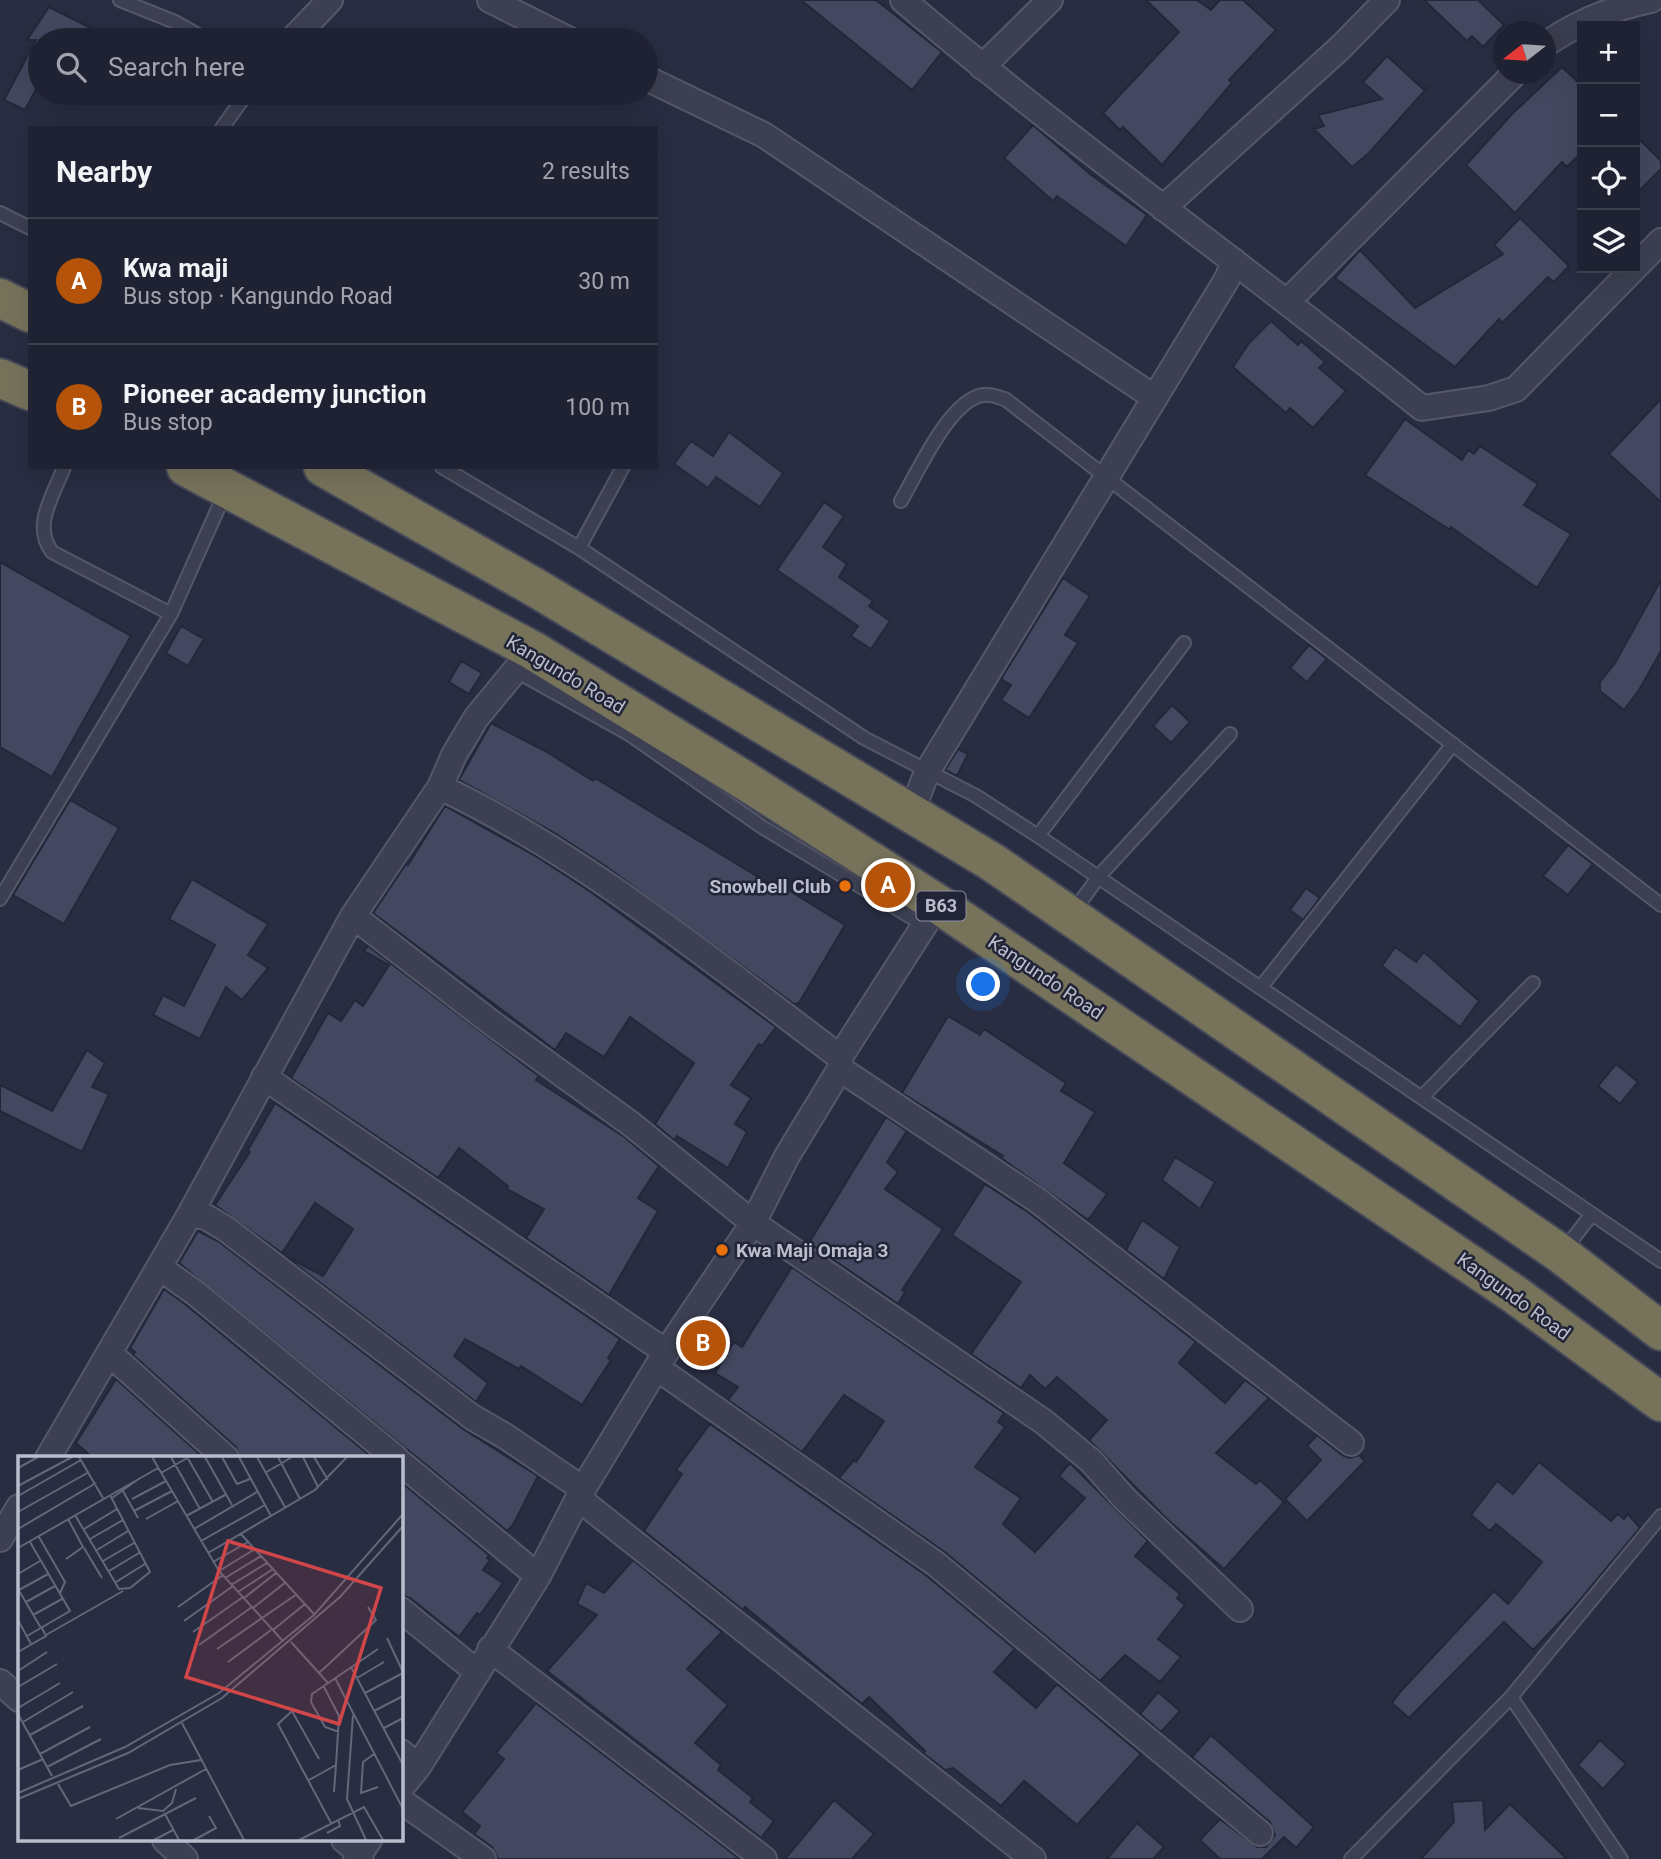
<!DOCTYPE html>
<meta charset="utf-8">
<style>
body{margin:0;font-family:Roboto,sans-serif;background:#2c2f3e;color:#f1f3f6}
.controls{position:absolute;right:21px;top:21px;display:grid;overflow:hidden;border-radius:0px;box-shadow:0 7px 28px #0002}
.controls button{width:63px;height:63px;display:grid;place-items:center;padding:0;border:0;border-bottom:2px solid #3c3f4d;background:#1f2232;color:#f1f3f6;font:35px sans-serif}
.compass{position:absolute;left:1493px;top:21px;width:63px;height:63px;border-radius:50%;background:#1f2232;box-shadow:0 7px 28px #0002;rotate:253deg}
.you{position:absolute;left:984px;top:985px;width:24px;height:24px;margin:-18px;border:5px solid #fff;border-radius:50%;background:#1a73e8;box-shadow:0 0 0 10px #1a73e833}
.badge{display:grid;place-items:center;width:46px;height:46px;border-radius:50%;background:#b45309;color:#fff;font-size:23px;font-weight:700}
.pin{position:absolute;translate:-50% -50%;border:4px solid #fff;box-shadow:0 2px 7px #0006}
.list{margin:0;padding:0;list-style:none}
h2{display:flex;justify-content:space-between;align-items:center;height:91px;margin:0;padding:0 28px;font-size:30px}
h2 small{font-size:23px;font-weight:400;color:#a1a4ac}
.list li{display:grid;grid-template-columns:46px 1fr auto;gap:21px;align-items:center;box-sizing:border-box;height:126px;padding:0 28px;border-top:2px solid #3c3f4d}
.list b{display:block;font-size:26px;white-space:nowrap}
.list p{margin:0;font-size:23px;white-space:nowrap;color:#a1a4ac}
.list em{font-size:23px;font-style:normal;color:#a1a4ac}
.icon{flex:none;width:38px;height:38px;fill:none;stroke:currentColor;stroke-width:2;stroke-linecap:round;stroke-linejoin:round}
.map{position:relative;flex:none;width:1661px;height:1859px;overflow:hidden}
.search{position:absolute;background:#1f2232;box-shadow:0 7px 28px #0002;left:28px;top:28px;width:630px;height:77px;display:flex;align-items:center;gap:18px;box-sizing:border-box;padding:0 24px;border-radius:38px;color:#a1a4ac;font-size:26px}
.panel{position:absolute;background:#1f2232;box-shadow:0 7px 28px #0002;left:28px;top:126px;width:630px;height:343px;border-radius:0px}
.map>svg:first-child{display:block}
.building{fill:#434860;stroke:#242739;stroke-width:2}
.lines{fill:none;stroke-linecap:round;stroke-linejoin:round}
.lane-casing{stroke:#555869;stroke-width:16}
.street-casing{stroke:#555869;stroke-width:28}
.highway-casing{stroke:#454859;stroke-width:42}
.lane{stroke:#3d4052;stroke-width:12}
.street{stroke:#3d4052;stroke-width:24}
.highway{stroke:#77735b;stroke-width:38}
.food-dot{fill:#e8710a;stroke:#222537;stroke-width:2.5}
.labels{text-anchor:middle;stroke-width:5;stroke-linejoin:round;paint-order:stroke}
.shield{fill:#222537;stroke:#8c8f9f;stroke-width:2}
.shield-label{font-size:18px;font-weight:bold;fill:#babdcc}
.street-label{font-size:19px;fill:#babdcc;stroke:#222537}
.poi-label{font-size:19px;font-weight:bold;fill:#babdcc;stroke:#222537;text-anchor:end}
.inset-road{fill:none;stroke:#636779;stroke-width:2}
.view{fill:#d04649;fill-opacity:0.15;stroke:#d04649;stroke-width:3.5}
.inset-edge{fill:none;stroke:#babdcc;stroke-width:3.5}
</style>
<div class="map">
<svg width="1661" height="1859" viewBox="0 0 1661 1859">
<rect width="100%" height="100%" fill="#292d42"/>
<!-- building -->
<path class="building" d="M801 0H876L942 52 912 90Z
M1146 0H1197L1211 10 1220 0H1243L1276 30 1229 80 1232 83 1162 165 1123 127 1120 130 1103 113 1179 32Z
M1424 0H1478L1504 25 1483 47 1472 36 1467 41Z
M49 7 115 40H40V82L25 110 4 100 36 40H27Z
M1387 56 1423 89 1427 88 1369 153 1352 167 1314 129 1324 126 1318 115 1382 99 1363 82Z
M1562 67 1582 86V152L1567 167 1562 162 1515 213 1466 165 1513 113Z
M1033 125 1090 174 1147 215 1126 246 1057 196 1053 201 1004 158Z
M1635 135 1661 161V169L1635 195Z
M1520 218 1569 266 1554 282 1548 277 1502 323 1499 319 1455 367 1335 278 1360 250 1415 308 1503 254 1494 245Z
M1271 321 1298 345 1301 341 1325 362 1319 368 1346 391 1313 428 1290 408 1286 413 1233 367 1249 343Z
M1661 399V502L1609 454Z
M1405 419 1462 460 1468 450 1474 454 1480 446 1538 484 1524 505 1571 534 1537 588 1451 527 1450 530 1365 475Z
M729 432 783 473 760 507 716 477 708 488 674 464 691 441 713 456Z
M824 502 844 516 823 547 847 564 839 577 873 601 869 606 890 621 871 649 851 636 858 626 777 570Z
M0 562 131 636 52 777 0 747Z
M1063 578 1090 596 1065 635 1078 643 1029 718 1001 700 1011 685 1001 679Z
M1661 580V651L1639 690 1624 710 1600 691V682L1615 663Z
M181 626 204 639 188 666 166 653Z
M1309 645 1327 659 1307 682 1290 668Z
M461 661 482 673 469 694 449 682Z
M1172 705 1190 722 1171 743 1153 726Z
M491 723 547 752 593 781 595 778 770 884 772 880 845 925 799 1003 794 1004 604 865 553 832 459 780Z
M958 749 968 754 957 776 945 770Z
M70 800 119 828 64 924 13 895Z
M445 806 537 857 588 890 776 1027 762 1046 759 1044 731 1085 751 1098 735 1124 747 1132 728 1168 677 1136 674 1140 655 1124 694 1063 630 1017 604 1057 566 1033 555 1050 373 913 406 864 408 865Z
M1568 845 1593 864 1568 895 1543 876Z
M192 879 268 924 248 955 268 968 242 1000 226 987 200 1039 153 1015 163 995 184 1006 215 945 169 919Z
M1306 888 1320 898 1303 920 1290 910Z
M368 946 539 1076 536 1080 623 1136 659 1166 638 1198 658 1211 609 1295 526 1238 544 1209 507 1189 508 1186 459 1148 438 1178 291 1078 328 1013 341 1021 355 1000 363 1006 389 965 364 951Z
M1395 947 1416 962 1424 952 1479 1001 1460 1027 1382 966Z
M948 1016 980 1035 984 1029 1066 1083 1061 1091 1095 1112 1064 1163 1107 1194 1088 1220 1001 1158 1003 1156 902 1093Z
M87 1050 105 1063 92 1087 109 1094 82 1152 0 1111V1085L52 1111Z
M1616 1064 1638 1082 1620 1104 1598 1086Z
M275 1103 620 1339 608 1358 611 1360 582 1405 521 1366 519 1369 465 1339 454 1356 488 1383 476 1402 285 1256 323 1276 353 1229 315 1203 282 1253 215 1205 250 1152 248 1150Z
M886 1117 907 1131 887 1162 898 1172 885 1189 943 1229 902 1290 905 1292 898 1304 809 1243Z
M1175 1157 1215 1182 1200 1209 1162 1180Z
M985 1184 1028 1212 1196 1342 1179 1363 1225 1403 1245 1380 1269 1398 1216 1453 1256 1484 1260 1480 1284 1502 1224 1569 1167 1519 1089 1440 1107 1420 1057 1377 1045 1389 1030 1375 1021 1388 971 1354 1021 1282 952 1235Z
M1142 1220 1180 1247 1164 1279 1126 1250Z
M198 1231 218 1241 463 1429 538 1476 513 1525 507 1531 179 1263Z
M792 1267 1004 1413 998 1422 1005 1427 975 1467 1021 1498 1003 1524 1035 1552 1085 1498 1059 1476 1070 1463 1148 1541 1135 1556 1180 1594 1177 1598 1185 1605 1158 1639 1181 1657 1160 1682 1125 1655 1100 1681 946 1553 839 1478 854 1460 856 1462 884 1421 844 1395 802 1452 728 1400 738 1387 715 1373 734 1342 742 1347Z
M164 1289 185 1304 373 1458H240L236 1447 133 1355 135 1352 130 1348Z
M116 1379 204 1458H93L76 1443Z
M710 1424 927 1576 1015 1649 994 1672 1036 1708 1057 1684 1141 1754 1077 1825 1024 1781 1001 1806 953 1768 945 1770 923 1753 925 1751 869 1697 862 1704 745 1607 743 1610 644 1531 682 1474 676 1470Z
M1317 1435 1342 1455 1350 1458 1359 1455 1365 1461 1307 1521 1285 1499 1321 1460 1307 1446Z
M1539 1462 1611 1521 1618 1514 1624 1519 1628 1514 1640 1528 1574 1607 1533 1650 1504 1622 1409 1718 1392 1703 1401 1691 1494 1591 1508 1604 1542 1562 1496 1524 1490 1531 1471 1515 1497 1481 1513 1494Z
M401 1482 489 1555 487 1558 490 1560 483 1570 503 1583 480 1615 477 1613 459 1637 410 1598 401 1595Z
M633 1560 722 1632 687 1669 728 1705 695 1743 721 1765 718 1770 753 1798 750 1802 774 1821 761 1838 547 1671 597 1615 577 1604 586 1583 604 1593Z
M1158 1692 1180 1711 1161 1732 1140 1714Z
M536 1703 740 1859H498L492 1847 474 1834 480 1826 462 1812 504 1759 496 1753Z
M1211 1735 1314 1827 1296 1848 1284 1837 1262 1859H1220L1200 1840 1220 1819 1257 1847H1266L1275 1835 1270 1822 1192 1757Z
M1600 1740 1626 1764 1603 1789 1578 1765Z
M834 1800 874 1834 852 1859H785Z
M1483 1800 1485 1830 1510 1804 1567 1859H1421L1454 1822 1452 1802Z
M1137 1823 1164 1847 1153 1859H1107Z"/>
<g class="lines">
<!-- lane casing -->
<g class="lane-casing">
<path id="lane" d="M120 0 175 22 207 40
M222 128 247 93
M0 213 30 228
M442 467 579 548 864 738 976 796 1038 836 1184 643
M901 501C917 474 953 391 989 395 994 395 1000 398 1005 399L1661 905
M579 548 623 467
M171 614 225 493
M516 671 629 734 762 827 924 925
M1038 836 1592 1214
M0 899 171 614 52 552C32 525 53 497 64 467
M1073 912 1100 875 1230 734
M1261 987 1453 744
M1422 1097 1533 983
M1564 1250 1592 1214 1661 1261
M1511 1697 1621 1859
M1351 1859 1511 1697 1661 1516"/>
</g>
<!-- street casing -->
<g class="street-casing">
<path id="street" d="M490 0 570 40
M903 0C1071 143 1250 270 1422 408L1489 398 1516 389 1661 241
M292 40 330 0
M1546 44C1578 22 1612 8 1651 0
M982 67 1050 0
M646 78 764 135 1155 398
M1163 208 1340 48 1387 0
M1288 301 1514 74
M440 787C583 855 713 962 840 1057
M911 813 927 772 1227 279 1234 261
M353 916 493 1024 631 1124 753 1223 1044 1422 1091 1461 1124 1498 1240 1609
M840 1069 1037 1200 1351 1443
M264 1077 666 1352
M190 1214 206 1217 226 1229 472 1417 505 1436 583 1489
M160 1268 194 1292 396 1458
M110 1354 226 1458
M657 1368 936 1564 1260 1833
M48 1458 190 1214 353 916 440 787 454 755 476 718 532 650
M401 1463 538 1576
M578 1498 1033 1859
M0 1539 19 1507
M401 1610 477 1672
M490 1649 764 1859
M0 1682 19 1699
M401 1752 418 1767
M401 1788 418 1767 538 1576 583 1489 666 1352 753 1223 787 1156 840 1069V1057L938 904
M401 1801 483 1859
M165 1840 185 1859
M344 1840 361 1854
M356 1859 369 1840"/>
</g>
<!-- highway casing -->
<g class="highway-casing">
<path id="highway" d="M0 298 30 313
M0 378 30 391
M186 467 532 650 744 780 938 904 1514 1294 1661 1402
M323 467 536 588 992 862 1561 1254 1661 1331"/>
</g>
<!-- lane -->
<use href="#lane" class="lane"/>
<!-- street -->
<use href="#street" class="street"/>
<!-- highway -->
<use href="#highway" class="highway"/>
</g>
<!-- markers -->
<g class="food-dot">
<circle cx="845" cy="886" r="7"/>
<circle cx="722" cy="1250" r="7"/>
</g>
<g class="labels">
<!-- shield labels -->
<rect class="shield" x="916.5" y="891.5" width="49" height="29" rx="5"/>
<g class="shield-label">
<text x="941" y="912">B63</text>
</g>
<!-- street labels -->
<g class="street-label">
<text transform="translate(566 674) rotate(31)" y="7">Kangundo Road</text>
<text transform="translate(1046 977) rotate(34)" y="7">Kangundo Road</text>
<text transform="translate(1514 1296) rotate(36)" y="7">Kangundo Road</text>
</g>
<!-- poi labels -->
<g class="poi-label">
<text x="831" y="893">Snowbell Club</text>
<text x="736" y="1257" text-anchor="start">Kwa Maji Omaja 3</text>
</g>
</g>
<!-- overview -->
<g transform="translate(18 1456)">
<rect width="385" height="385" fill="#292d42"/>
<path class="inset-road" d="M61 1 85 42M134 1 201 115 264 184M153 1 182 53M169 1 195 46M187 1 214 49M204 1 219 28 232 23M221 1 253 60M239 1 267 51M260 1 282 43M285 1 300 31M296 1 310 24M0 12 20 1M143 17 171 1M247 17 274 1M0 30 54 1M105 35 120 62M0 40 63 4M94 42 122 22M114 43 148 25M116 55 154 35M0 56 71 16M57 59 101 133 112 132 132 116 92 39M168 60 207 39M128 63 160 45M0 73 78 27M66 73 99 53M176 73 239 36M222 77 296 158M21 81 47 126 42 137M72 83 105 64M183 85 247 49M0 92 140 12M66 92 84 122M79 94 110 75M190 97 297 34 329 1M48 103 65 91 50 63M85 105 116 87M195 106 230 86M91 115 121 97M201 115 237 93M0 118 22 105M207 122 243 100M98 126 127 108M213 129 249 107M0 133 23 172M1 134 30 118M220 136 255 113M226 142 258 117M8 146 37 130M160 151 205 119M235 152 268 126M15 159 44 143M0 164 13 188M166 165 215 130M255 174 287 148M175 176 225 141M28 179 105 135M9 180 52 155 12 86M369 182 385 216M273 186 310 227M181 189 234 151M199 193 279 138M0 196 28 180 24 172M210 206 253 174M333 211 385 309M0 215 29 196M301 217 358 164 350 151M317 222 385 353M339 222 366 206M0 231 39 208M347 237 385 217M0 252 42 227M356 255 385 240M0 258 34 320M335 259 329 343 348 384M5 266 55 236M164 267 226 384M366 272 385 262M321 276 307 271 293 246 294 238 360 193M12 279 65 250M22 298 72 271M356 298 345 306 343 337 360 331M301 303 274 255 260 268 313 367M29 311 83 283M0 314 25 303M291 324 318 309 321 260 306 231M40 328 53 350 152 309 183 304M316 336 318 309M0 337 107 291 201 237 296 159 385 58M0 343 110 297 204 242 322 141 385 70M120 352 145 355 154 347 158 333M147 358 161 384M98 363 188 313M309 377 322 370 320 363M101 382 178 342M136 384 155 374M176 384 198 372 191 360M281 384 346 351 365 384"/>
<path class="view" d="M210 85 363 132 321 268 168 221Z"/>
<rect width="385" height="385" class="inset-edge"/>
</g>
</svg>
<div class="controls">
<button>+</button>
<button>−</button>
<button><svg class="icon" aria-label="locate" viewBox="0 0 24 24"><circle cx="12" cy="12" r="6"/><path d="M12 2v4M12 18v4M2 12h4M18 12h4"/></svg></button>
<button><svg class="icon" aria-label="layers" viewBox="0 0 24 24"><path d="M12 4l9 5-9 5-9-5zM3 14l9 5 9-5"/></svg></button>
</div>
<svg class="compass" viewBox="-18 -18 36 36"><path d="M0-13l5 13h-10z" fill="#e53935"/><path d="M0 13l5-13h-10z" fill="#a1a4ac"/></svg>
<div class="you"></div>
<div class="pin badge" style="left:888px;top:885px">A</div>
<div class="pin badge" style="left:703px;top:1343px">B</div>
<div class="search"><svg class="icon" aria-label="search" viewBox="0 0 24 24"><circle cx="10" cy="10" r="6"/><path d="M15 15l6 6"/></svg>Search here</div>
<section class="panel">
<h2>Nearby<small>2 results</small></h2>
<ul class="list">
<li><span class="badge">A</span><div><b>Kwa maji</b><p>Bus stop · Kangundo Road</p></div><em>30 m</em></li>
<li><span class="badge">B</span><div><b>Pioneer academy junction</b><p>Bus stop</p></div><em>100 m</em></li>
</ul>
</section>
</div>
